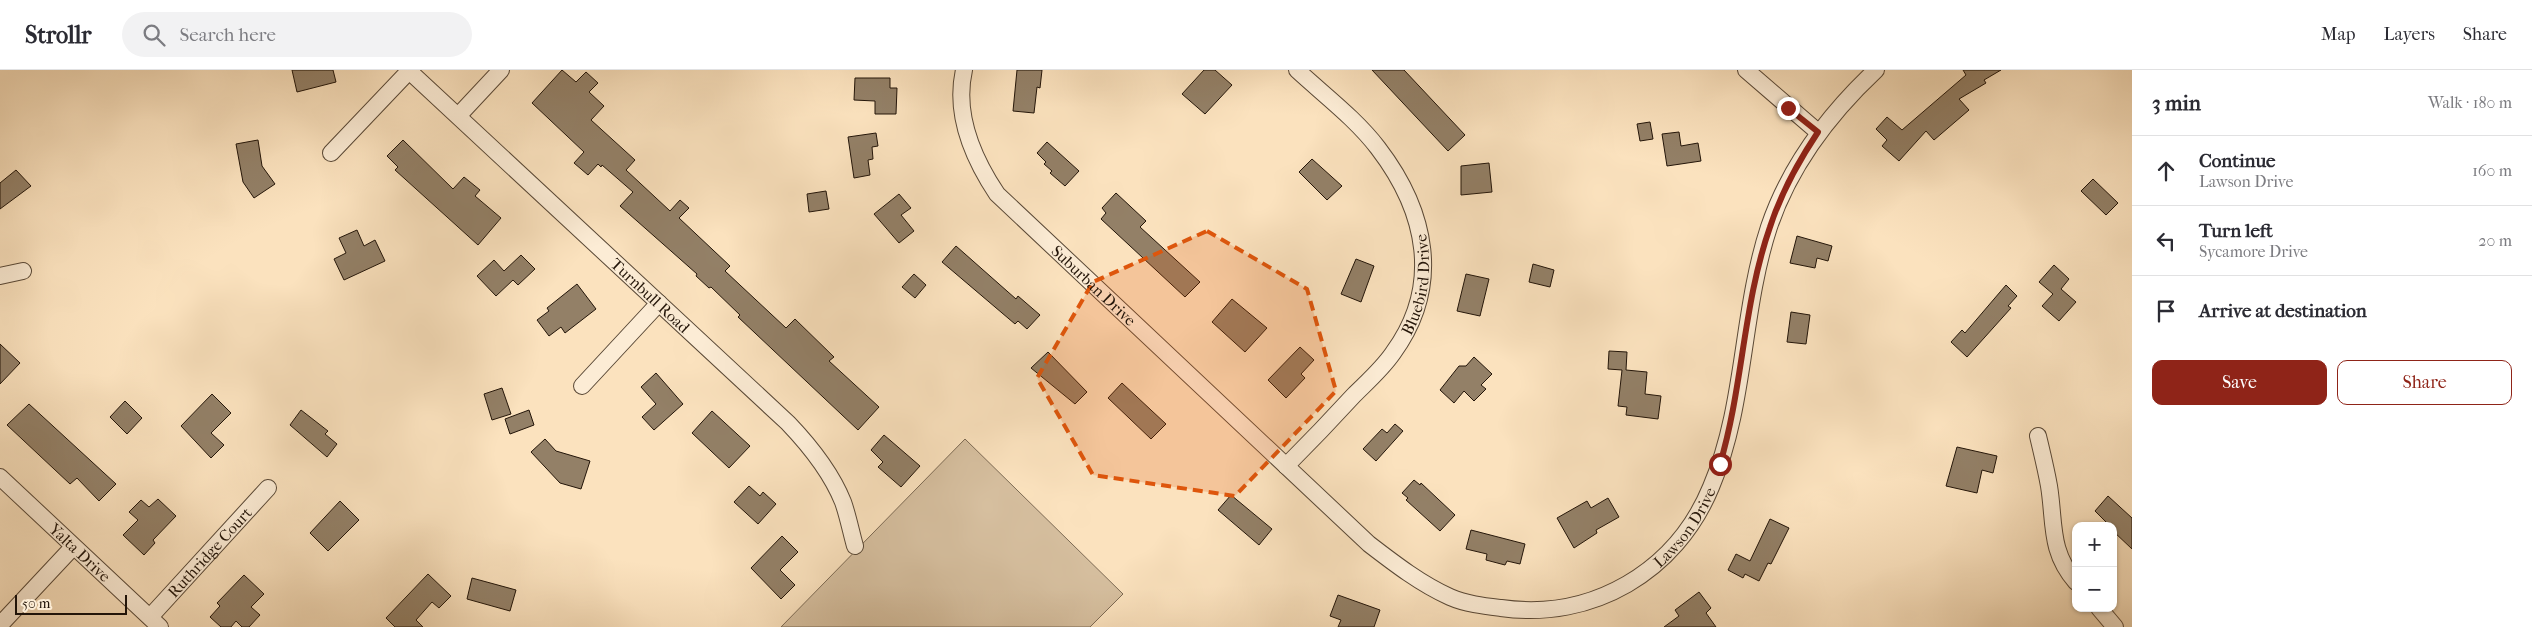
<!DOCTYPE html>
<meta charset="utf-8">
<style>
body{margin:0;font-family:"IM FELL French Canon",serif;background:#f2f2f3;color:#2b2b33}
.controls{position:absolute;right:15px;bottom:15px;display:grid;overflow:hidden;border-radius:10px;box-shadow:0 1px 4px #0004}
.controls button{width:45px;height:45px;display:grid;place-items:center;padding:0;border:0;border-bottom:1px solid #e1e1e2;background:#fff;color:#2b2b33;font:25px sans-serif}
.scale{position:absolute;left:15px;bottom:12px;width:112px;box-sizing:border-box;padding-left:5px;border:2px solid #231509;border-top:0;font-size:14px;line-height:18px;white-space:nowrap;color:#231509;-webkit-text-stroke:4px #fcecd5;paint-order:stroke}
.stop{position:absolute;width:15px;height:15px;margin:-11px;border:4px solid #8f2418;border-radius:50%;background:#fff}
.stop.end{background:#8f2418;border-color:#fff;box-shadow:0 1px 5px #0008}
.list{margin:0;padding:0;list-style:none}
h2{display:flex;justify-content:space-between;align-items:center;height:65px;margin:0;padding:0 20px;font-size:21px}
h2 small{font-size:16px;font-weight:400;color:#7c7c81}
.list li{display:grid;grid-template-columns:32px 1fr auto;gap:15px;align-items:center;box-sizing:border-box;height:70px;padding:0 20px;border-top:1px solid #e1e1e2}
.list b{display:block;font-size:19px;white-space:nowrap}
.list p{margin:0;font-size:16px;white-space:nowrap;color:#7c7c81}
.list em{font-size:16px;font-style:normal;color:#7c7c81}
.actions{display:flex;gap:10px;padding:15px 20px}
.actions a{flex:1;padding:11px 0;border:1px solid #8f2418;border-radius:10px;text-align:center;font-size:18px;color:#8f2418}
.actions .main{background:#8f2418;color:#fff}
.icon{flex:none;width:28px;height:28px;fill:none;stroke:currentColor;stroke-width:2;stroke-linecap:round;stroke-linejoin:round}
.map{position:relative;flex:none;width:2132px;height:557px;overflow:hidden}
header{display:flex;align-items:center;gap:30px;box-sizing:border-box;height:70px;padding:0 25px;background:#fff;border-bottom:1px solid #e1e1e2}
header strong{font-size:24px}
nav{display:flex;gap:28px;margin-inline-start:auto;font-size:18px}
.search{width:350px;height:45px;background:#f2f2f3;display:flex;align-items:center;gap:12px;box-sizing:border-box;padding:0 18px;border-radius:28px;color:#7c7c81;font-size:19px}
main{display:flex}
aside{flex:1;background:#fff}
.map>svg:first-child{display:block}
.green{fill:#d6bf9f;stroke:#7c6a54}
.building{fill:#938067;stroke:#231509}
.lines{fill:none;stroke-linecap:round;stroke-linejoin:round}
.minor-casing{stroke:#594836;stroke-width:18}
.minor{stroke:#fcecd5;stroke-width:16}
.route{stroke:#8f2418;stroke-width:6}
.marked{fill:#de560c;fill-opacity:0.2;stroke:#de560c;stroke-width:4;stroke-dasharray:10 6;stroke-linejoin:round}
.labels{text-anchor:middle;stroke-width:4;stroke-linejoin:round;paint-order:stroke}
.street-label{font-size:16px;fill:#231509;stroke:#fcecd5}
</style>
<header>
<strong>Strollr</strong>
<div class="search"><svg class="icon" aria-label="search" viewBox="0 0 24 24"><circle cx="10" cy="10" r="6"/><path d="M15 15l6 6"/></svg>Search here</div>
<nav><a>Map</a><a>Layers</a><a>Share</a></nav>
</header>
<main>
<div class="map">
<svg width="2132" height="557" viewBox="0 0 2132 557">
<rect width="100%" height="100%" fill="#fbe2be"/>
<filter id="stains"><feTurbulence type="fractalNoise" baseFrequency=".004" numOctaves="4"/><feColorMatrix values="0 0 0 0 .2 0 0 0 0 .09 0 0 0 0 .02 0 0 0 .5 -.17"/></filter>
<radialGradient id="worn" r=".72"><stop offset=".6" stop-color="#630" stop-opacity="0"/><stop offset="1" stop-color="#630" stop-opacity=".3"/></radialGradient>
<!-- green -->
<path class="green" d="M965 369 1123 524 1090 557H781Z"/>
<!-- building -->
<path class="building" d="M292 0H333L336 12 297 22Z
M562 0 576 12 586 2 598 13 589 22 604 36 591 50 635 90 626 100 670 141 680 130 689 138 679 148 730 196 725 201 786 258 795 249 834 287 829 291 879 337 858 360 738 247 740 245 711 217 709 218 696 206 697 204 620 136 633 122 602 95 601 97 598 94 588 105 574 93 584 82 532 33Z
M1017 0H1042L1040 18 1037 17 1034 43 1013 41Z
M1204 0H1215L1232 15 1205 44 1182 24Z
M1372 0H1404L1465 65 1448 81Z
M1963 0H2001L1984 10 1986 13 1959 29 1969 40 1934 70 1926 61 1899 91 1882 76 1887 70 1876 59 1887 47 1902 60 1966 5Z
M855 8H890V18H897L896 44H875V31L854 30Z
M1650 52 1653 69 1640 71 1637 54Z
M1679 62 1681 76 1698 73 1701 91 1667 96 1662 64Z
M876 63 878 76 872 77 873 89 868 90 870 105 854 108 848 67Z
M258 70 262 96 275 114 254 128 243 112 236 74Z
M403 70 453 119 464 107 480 120 475 126 501 148 478 175 395 100 398 97 387 86Z
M1047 72 1079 101 1065 116 1050 103 1052 101 1044 94 1046 92 1037 83Z
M1312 89 1342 116 1327 130 1299 102Z
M1489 93 1492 122 1461 125V96Z
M16 100 31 116 0 139V113Z
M2093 109 2118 133 2106 145 2081 121Z
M826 121 829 139 809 142 807 124Z
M1116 123 1146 151 1140 157 1200 212 1185 227 1101 149 1106 143 1102 138Z
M899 124 911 138 901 145 914 161 899 173 874 144Z
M357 160 364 176 375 170 385 191 344 210 334 189 346 183 339 168Z
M1797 166 1832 176 1828 191 1817 188 1815 198 1790 193Z
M956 176 1016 229 1018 226 1040 245 1027 259 1018 251 1015 254 942 192Z
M521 185 535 199 518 215 513 210 496 226 477 206 494 190 504 201Z
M1356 189 1374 196 1361 232 1341 224Z
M1533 194 1554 200 1550 217 1529 212Z
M2054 195 2069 209 2061 219 2076 232 2059 251 2042 236 2053 224 2039 212Z
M914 204 926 215 915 228 902 217Z
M1466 204 1489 209 1480 246 1457 241Z
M577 214 596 239 565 263 561 257 549 266 537 250 549 241 547 238Z
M2006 215 2017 226 2008 236 2011 238 1967 287 1951 272 1962 260 1965 263Z
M1232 229 1267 258 1245 282 1212 252Z
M1791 242 1810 245 1806 274 1787 272Z
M0 274 20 293 0 314Z
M1300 277 1314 290 1301 304 1305 308 1286 328 1268 310Z
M1609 281 1627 282 1626 300 1647 302 1645 324 1661 326 1658 349 1626 345 1627 337 1618 336 1622 300 1608 299Z
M1048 282 1087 322 1075 334 1031 298Z
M1474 287 1492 304 1481 315 1486 319 1474 331 1464 321 1454 333 1440 320 1459 296H1466Z
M656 303 683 334 654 360 642 347 656 334 641 317Z
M1122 313 1166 354 1151 369 1108 328Z
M502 318 511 344 492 350 484 324Z
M212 324 231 343 211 363 224 375 211 388 181 356Z
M125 331 142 348 127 364 110 347Z
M29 334 116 414 99 431 77 408 70 414 7 355Z
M301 340 328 361 325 364 337 374 327 387 290 355Z
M529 340 534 355 510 364 505 349Z
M712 341 750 376 729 398 692 363Z
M1395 354 1403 361 1376 391 1363 379 1382 359 1387 363Z
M884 365 920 396 901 417 878 397 883 392 871 380Z
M545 369 556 381 590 391 581 419 560 413 531 382Z
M1957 377 1997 386 1993 403 1982 400 1977 423 1946 416Z
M1414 410 1420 415 1421 413 1455 445 1440 461 1406 430 1408 428 1402 423Z
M749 416 760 426 763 422 776 434 758 454 734 432Z
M1231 425 1272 459 1259 475 1218 440Z
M2108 426 2132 448V479L2113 461V456H2107V453L2095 441Z
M1608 428 1619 447 1596 460 1597 463 1574 478 1557 448 1587 431 1591 438Z
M158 429 176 446 153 470 155 473 144 485 123 465 138 450 129 442 141 430 149 437Z
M340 431 359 450 328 481 310 463Z
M1770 449 1789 458 1771 494 1768 493 1759 511 1745 504 1743 508 1728 500 1736 484 1750 491Z
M1471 460 1525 474 1520 494 1507 491 1505 495 1486 490 1487 484 1466 479Z
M782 466 798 482 780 500 795 515 781 529 751 498Z
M428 504 451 526 439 538 432 532 416 550 423 557H395L386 548Z
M244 505 264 524 251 537 260 545 249 557H242L236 551 231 557H221L210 547 220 536 217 533Z
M472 508 516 520 510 541 467 529Z
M1699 522 1711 538 1706 543 1716 557H1664L1679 546 1675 540Z
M1338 525 1380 540 1374 557H1338L1341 550 1330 546Z"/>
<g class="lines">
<!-- minor casing -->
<g class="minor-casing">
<g id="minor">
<path id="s1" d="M408 0 788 353C810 376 831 402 843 432 848 446 851 462 855 476"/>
<path id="s2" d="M964 0C954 44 973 88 997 124L1369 474C1395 494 1421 514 1450 527 1466 534 1484 536 1501 538 1592 551 1676 502 1711 417 1746 335 1741 242 1769 157 1790 95 1828 45 1876 0"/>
<path d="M1746 0 1818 62"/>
<path d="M459 45 501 0"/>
<path d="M331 83 409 1"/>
<path d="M0 206 23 201"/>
<path d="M582 316 659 233"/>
<path d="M2038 366C2042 383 2046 399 2049 416 2055 453 2049 481 2076 512"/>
<path id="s3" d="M1286 396C1309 373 1332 349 1354 325 1367 312 1382 299 1393 283 1442 216 1427 142 1378 78 1356 49 1324 25 1297 0"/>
<path id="s4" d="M0 407 160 557"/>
<path d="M2099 538 2115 557"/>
<path id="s5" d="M150 547 268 418"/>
<path d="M0 555 73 477"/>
</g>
</g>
<!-- minor -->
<use href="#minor" class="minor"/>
</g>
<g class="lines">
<!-- route -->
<path class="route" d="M1720 394C1743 317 1743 234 1770 157 1781 123 1798 92 1818 62L1788 38"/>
</g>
<!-- marked area -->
<path class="marked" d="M1207 161 1307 219 1336 321 1235 426 1093 405 1037 308 1093 212Z"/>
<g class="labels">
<!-- street labels -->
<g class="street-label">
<text dy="6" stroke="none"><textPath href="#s3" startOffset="230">Bluebird Drive</textPath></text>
<text dy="6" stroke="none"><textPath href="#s2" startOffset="265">Suburban Drive</textPath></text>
<text dy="6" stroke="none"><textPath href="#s1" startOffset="331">Turnbull Road</textPath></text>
<text dy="6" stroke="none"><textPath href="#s2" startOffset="1005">Lawson Drive</textPath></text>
<text dy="6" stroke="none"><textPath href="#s4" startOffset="110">Yalta Drive</textPath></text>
<text dy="6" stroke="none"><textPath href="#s5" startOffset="88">Ruthridge Court</textPath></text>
</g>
</g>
<rect width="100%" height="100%" filter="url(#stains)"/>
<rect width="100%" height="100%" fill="url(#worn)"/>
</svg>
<div class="controls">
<button>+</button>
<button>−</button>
</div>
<div class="scale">50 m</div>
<div class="stop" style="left:1720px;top:394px"></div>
<div class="stop end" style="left:1788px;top:38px"></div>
</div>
<aside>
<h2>3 min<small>Walk · 180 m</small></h2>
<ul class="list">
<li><svg class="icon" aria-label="ahead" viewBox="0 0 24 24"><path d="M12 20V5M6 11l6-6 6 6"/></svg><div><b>Continue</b><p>Lawson Drive</p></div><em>160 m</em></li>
<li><svg class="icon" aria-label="left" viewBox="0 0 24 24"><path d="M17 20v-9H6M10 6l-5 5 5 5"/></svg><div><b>Turn left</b><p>Sycamore Drive</p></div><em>20 m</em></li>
<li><svg class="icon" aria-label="arrive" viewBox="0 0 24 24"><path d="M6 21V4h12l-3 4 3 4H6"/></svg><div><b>Arrive at destination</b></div></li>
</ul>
<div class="actions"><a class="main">Save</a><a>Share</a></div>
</aside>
</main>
